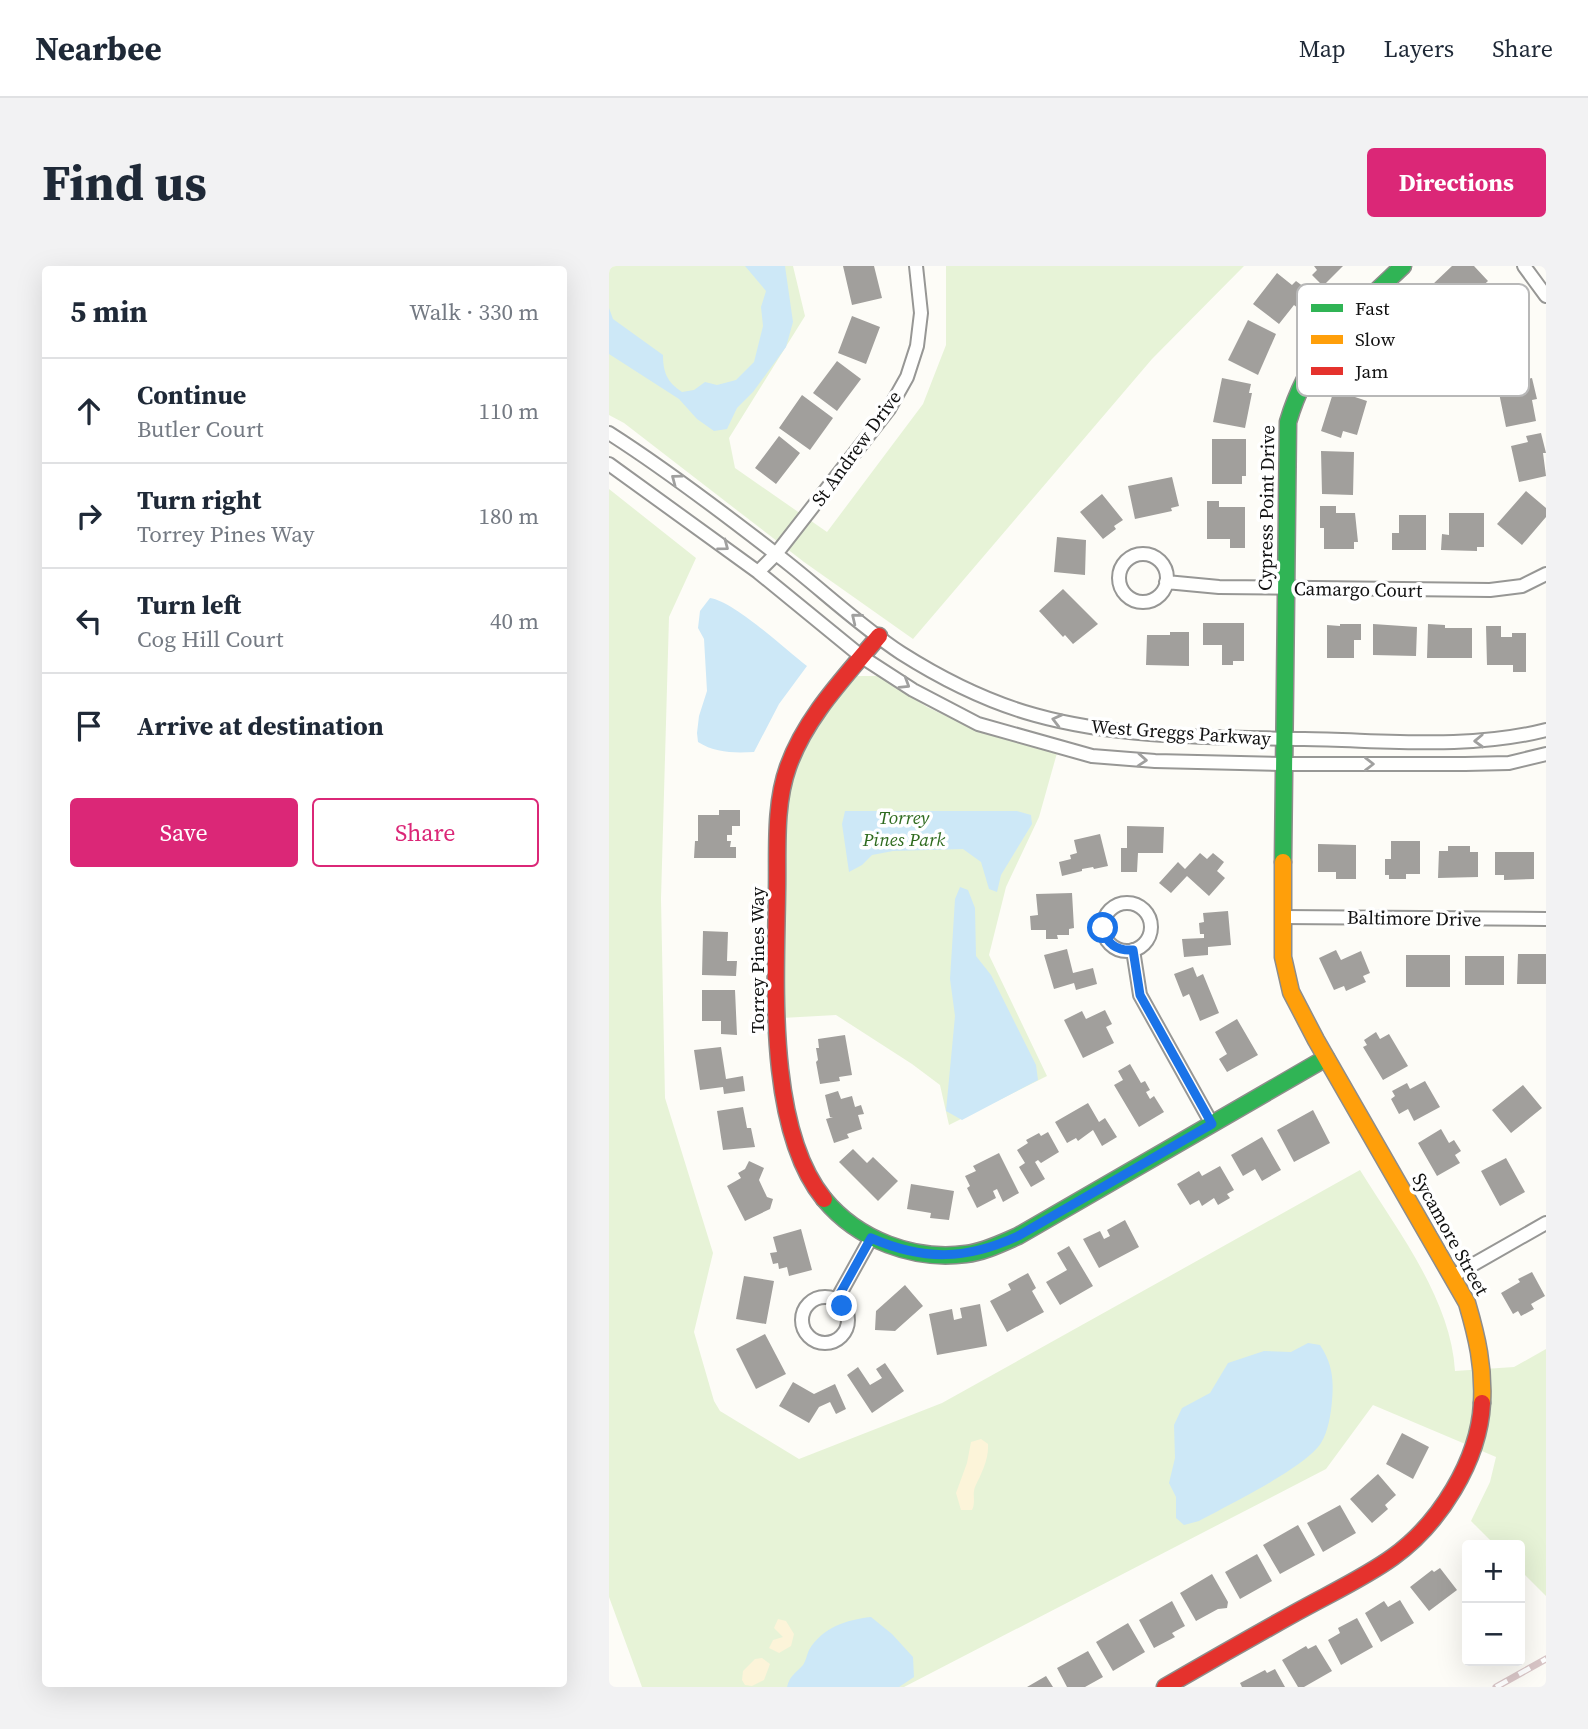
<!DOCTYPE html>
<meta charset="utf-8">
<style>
body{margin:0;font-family:"Source Serif 4",serif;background:#f2f2f3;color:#1f2937}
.controls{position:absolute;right:21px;bottom:21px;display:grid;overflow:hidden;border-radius:7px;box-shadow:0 7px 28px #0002}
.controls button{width:63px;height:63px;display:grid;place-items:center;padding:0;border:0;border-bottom:2px solid #e0e1e3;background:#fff;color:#1f2937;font:35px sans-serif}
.stop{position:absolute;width:21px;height:21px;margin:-16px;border:5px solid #1a73e8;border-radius:50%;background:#fff}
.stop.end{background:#1a73e8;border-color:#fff;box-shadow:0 2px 7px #0008}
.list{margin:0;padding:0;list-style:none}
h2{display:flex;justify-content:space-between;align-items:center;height:91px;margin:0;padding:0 28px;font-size:30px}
h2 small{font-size:23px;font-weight:400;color:#747a83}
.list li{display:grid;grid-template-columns:46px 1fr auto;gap:21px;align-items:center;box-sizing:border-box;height:105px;padding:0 28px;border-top:2px solid #e0e1e3}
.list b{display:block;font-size:26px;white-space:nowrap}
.list p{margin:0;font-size:23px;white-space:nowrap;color:#747a83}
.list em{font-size:23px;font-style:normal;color:#747a83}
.actions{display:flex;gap:14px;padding:21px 28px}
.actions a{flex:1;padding:16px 0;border:2px solid #db2777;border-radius:7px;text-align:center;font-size:24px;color:#db2777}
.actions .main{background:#db2777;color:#fff}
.icon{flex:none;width:38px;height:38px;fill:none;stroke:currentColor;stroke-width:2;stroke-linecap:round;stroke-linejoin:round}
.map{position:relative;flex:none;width:937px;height:1421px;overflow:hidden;border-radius:7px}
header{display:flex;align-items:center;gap:42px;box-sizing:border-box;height:98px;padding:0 35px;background:#fff;border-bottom:2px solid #e0e1e3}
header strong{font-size:33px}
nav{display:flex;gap:38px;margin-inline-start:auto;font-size:24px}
.intro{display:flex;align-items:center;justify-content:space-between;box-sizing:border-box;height:168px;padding:0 42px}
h1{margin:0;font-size:49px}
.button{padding:18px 32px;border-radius:7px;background:#db2777;color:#fff;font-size:24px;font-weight:700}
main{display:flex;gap:42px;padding:0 42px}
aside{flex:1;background:#fff;border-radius:7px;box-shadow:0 7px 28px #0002}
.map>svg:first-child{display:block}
.green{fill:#e7f3d7}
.sand{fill:#fcf4d9}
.water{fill:#cde8f7}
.building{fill:#a19f9c}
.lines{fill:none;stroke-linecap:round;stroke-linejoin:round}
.street-casing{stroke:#979795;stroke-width:16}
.fast-casing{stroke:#8e8d8b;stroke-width:19}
.slow-casing{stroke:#8e8d8b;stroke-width:19}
.jam-casing{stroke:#8e8d8b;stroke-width:19}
.street{stroke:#fffffe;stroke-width:12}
.fast{stroke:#30b455;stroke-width:16}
.slow{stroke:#ff9f0a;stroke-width:16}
.jam{stroke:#e5322d;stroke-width:16}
.rail-casing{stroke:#d9c6c7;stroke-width:7}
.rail{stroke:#fff;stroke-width:4.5;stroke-dasharray:13;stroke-linecap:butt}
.oneway{stroke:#a0a09f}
.route{stroke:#1a73e8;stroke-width:9}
.labels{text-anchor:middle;stroke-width:7;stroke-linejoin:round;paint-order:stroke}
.street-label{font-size:19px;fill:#111;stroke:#fff}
.park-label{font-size:19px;font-style:italic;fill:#2f6b1f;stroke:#fff}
.key{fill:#fff;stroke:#b8b8b8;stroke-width:2}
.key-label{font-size:19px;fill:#111}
</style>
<header>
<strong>Nearbee</strong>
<nav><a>Map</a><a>Layers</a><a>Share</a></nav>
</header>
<div class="intro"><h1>Find us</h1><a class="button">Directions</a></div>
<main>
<aside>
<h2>5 min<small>Walk · 330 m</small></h2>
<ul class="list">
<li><svg class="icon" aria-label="ahead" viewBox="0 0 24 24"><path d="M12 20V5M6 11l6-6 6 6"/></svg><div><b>Continue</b><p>Butler Court</p></div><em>110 m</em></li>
<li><svg class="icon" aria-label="right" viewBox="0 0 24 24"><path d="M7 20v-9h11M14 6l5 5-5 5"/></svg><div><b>Turn right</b><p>Torrey Pines Way</p></div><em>180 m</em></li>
<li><svg class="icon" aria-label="left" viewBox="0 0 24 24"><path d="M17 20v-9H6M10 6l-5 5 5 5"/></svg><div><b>Turn left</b><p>Cog Hill Court</p></div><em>40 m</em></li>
<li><svg class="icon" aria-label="arrive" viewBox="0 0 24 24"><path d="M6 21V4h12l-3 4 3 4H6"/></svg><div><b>Arrive at destination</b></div></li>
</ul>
<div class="actions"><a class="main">Save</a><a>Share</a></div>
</aside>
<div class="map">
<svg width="937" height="1421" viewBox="0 0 937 1421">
<rect width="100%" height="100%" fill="#fdfcf7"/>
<!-- green -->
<path class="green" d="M0 0H184L196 50 120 172 126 202 218 266 314 138 337 79V0H635L543 93 304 373 195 296 15 157 0 149Z
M0 223 87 292 60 351 52 633 56 832 104 987 85 1066 105 1135 111 1145 190 1193 333 1137 751 904C788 964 842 1033 846 1105L905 1101 937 1083V1330L911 1304V1279H886L862 1255 881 1216 887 1191 764 1139 717 1203 295 1421H33L0 1331Z
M247 410H269L318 441 369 465 448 487 430 551 397 621 380 689 438 810 340 859 331 819 303 798 227 749 173 752 177 546 183 512 191 492 224 437Z"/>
<!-- sand -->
<path class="sand" d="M372 1173 379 1178C380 1194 372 1208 366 1221 363 1229 367 1236 363 1244H352L347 1227 358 1197 362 1176Z
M169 1353 177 1355 185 1368 182 1380 170 1387 160 1382 164 1374 174 1371 165 1362Z
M153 1392 161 1398 155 1414 143 1420 136 1419 133 1414 134 1405 146 1393Z"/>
<!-- water -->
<path class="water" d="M136 0H176L184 56 177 81 144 126 128 142 118 163 105 165 88 153 70 133 0 88V42L4 53 54 89C54 106 58 116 73 126L85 124 96 116 108 119 127 114 145 96 154 60 152 41 157 25Z
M101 332C126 336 176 383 198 400L170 438 145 486C125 487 106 487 89 476L88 467 90 450 98 425 95 373 89 362 91 345Z
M236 545H408L422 549 423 558 392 609 388 626 380 623 372 596 354 583 284 585 263 589 253 599 240 606 233 558Z
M351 621 359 624 366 642 367 690 382 709 427 799 429 814 353 854 337 845 346 750 341 713 346 633Z
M699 1077 711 1079C723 1097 725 1113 723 1135 722 1148 719 1166 712 1177 696 1202 619 1239 590 1255L575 1259 567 1252V1231L560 1217 566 1192 565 1159 573 1142 601 1127 619 1097 655 1085 682 1086Z
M262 1351 283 1368 304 1391 305 1411 290 1421H178C181 1409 186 1408 194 1399 197 1395 198 1388 200 1384 214 1361 237 1354 262 1351Z"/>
<!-- building -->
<path class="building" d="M234 0H265L273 32 243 39Z
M705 0H734L714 20 703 9 708 4Z
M843 0H865L879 15 852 40 840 26 834 31 823 19Z
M668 7 683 19 687 15 703 27 690 43 685 39 670 58 644 38Z
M243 50 271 61 257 98 229 87Z
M639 54 667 68 649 109 619 94Z
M228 95 252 113 228 145 204 127Z
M613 112 642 118 640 127H643L636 162 604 156Z
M923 112 928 133 923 134 927 155 897 161 890 127 897 125 896 118Z
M725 124 758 135 748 169 734 165 732 172 712 165Z
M193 129 224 152 201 184 170 162Z
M932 167 937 187H934L937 210 910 216 902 180 919 176 917 170Z
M170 170 191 187 167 218 146 202Z
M603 173H637V210H633V218H603Z
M712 185 745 186 744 229 713 228Z
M563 211 570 240 562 242 563 245 526 253 519 220Z
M917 225 937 242V251L913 279 888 258Z
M493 228 514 254 505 260 507 263 494 273 471 246Z
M598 235H610V241H636V282H621V273H598Z
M711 240H727V247H746L749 276H745V283H715V262H711Z
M840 247H875V281H868V285L832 284 833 268 840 269Z
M790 249H817V284H783V267H790Z
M448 271 477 274 476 309 445 306Z
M454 323 489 358 464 378 456 369 454 371 430 345Z
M594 357H635V395H624V399H613V379H594Z
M731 358H752V374H745V392H718V359L731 360Z
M764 358 808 361 807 390 764 389Z
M819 358 836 359V362H863V392H818Z
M877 360H892V371H903V367H917V406H904V399H878Z
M561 366H580V400L537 399 538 369H561Z
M110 544H131V560H123V569H118V575H122L121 581H127V592H85L86 575H89V549H110Z
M518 560 555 561 554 587H529L528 606H512V582H518Z
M491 568 499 600 485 603 484 601 473 603V605L453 610 450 596 462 593 461 589 468 587 465 574Z
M782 575H811V608H797V613H780V609H776V593H782Z
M709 578 747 579V613H727V606H709Z
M839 580H861V586H869V611L829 612 830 585H839Z
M886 586H925V613L895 614V609H886Z
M591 587 598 593 604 587 615 596 608 605 616 612 600 630 578 610 562 627 550 617 569 596 576 603Z
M463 627 465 662 460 663V669H448L449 673H437V664H422L421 650 429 649 427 628Z
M619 645 622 679 599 681V689L575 691 573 673 595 672V668H591L590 657 595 656 594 647Z
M94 665 119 666 118 695H128L127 710 93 709Z
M458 683 464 707 484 702 488 718 467 724 465 717 445 723 435 689Z
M727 684 732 694 752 685 761 707 754 710 757 716 737 725 735 720 725 724 710 692Z
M909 688H937V718H908Z
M797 689H841V721H797Z
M856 690H895V719H856Z
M584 701 588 711 594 708 610 747 591 755 580 728 574 731 565 708Z
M93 724H126L128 769 112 768V755H93Z
M496 744 503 758 497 761 505 777 474 792 455 754 473 745 477 753Z
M628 753 649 789 618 806 610 793 618 788 606 766Z
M767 766 771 773 780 768 799 800 774 814 754 781 758 779 755 774Z
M236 769 243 809 230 811 231 815 211 818 207 796 209 794 207 782H210L209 773Z
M112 781 117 813 134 810 136 825 115 828 114 821 91 824 85 784Z
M521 798 532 817 536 815 541 824 537 826 541 833 545 830 555 846 530 861 505 819 514 814 509 805Z
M816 815 831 841 805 855 799 843 790 848 782 833 786 830 783 825 798 817 801 823Z
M914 819 933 842 902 867 883 844Z
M229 825 232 833 243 830 246 841 252 839 255 848 249 849 253 863 238 868 240 872 225 877 217 853 224 851H221L216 829Z
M479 837 490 856 496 852 508 871 493 880 484 864 469 875 467 872 458 877 446 856Z
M134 841 138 862H142L146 881 114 884 108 845Z
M704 844 721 877 685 896 668 864Z
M832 863 840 877 845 874 852 885 846 889 851 897 828 910 809 877Z
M439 866 450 886 432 897 429 894 426 896 436 913 422 921 410 901 416 897 408 884 419 877 417 874 430 867 432 870Z
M653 871 672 904 653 915 646 903 634 910 622 889Z
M244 883 258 897 264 891 289 915 269 935 230 896Z
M390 887 410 927 394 936 388 923 384 925 387 932 368 942 358 922 361 920 356 910 367 905 364 900Z
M897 892 916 926 891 940 872 905Z
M140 895 155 902 150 914 158 931 164 933 161 943 136 955 118 920 132 912 129 907 136 903Z
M611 900 625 924 618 928 621 932 609 939 605 932 593 940 590 934 581 939 568 918 590 905 593 910Z
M302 918 345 925 340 954 321 952 322 947 298 943Z
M516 954 530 981 490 1002 474 973 491 965 495 973 501 970 498 964Z
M192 963 203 1004 180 1010 178 1001 170 1003 169 997 164 998 161 987 168 986 164 971Z
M460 980 484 1020 451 1039 437 1016 458 1004 448 987Z
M923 1006 936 1030 922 1038 925 1043 912 1050 909 1045 904 1048 892 1027 911 1016 909 1013Z
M419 1007 427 1022 423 1025 435 1046 398 1066 381 1035 402 1024 399 1018Z
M135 1010 165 1015 157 1058 127 1053Z
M296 1019 314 1040 286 1065 266 1064 267 1045Z
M371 1038 378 1080 328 1089 320 1048 343 1043 345 1054 353 1052 351 1042Z
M156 1068 177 1108 147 1123 127 1083Z
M276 1097 295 1125 263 1147 238 1109 249 1101 261 1119 273 1112 267 1103Z
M184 1116 205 1128 226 1118 237 1143 227 1148 221 1136 210 1141 200 1157 170 1140Z
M793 1167 820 1181 804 1213 777 1198Z
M769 1208 787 1229 776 1239 779 1243 763 1257 741 1233Z
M731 1239 747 1267 714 1286 698 1257Z
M689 1259 706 1289 671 1308 654 1279Z
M648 1288 663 1315 631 1333 616 1306Z
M831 1302 848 1324 820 1345 801 1321 823 1304 825 1306Z
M603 1308 619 1336 618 1342 609 1343 587 1355 571 1327Z
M791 1334 805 1357 772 1376 756 1347 775 1335 779 1341Z
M563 1335 576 1360 563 1367 566 1371 545 1382 530 1354Z
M748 1352 764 1381 732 1399 719 1374 731 1367 729 1362Z
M519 1357 536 1386 504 1405 487 1376Z
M707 1379 723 1405 695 1421H689L673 1394 697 1380 699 1383Z
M479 1385 494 1411 476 1421H458L448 1402Z
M666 1403 676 1421H633L631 1417 656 1404 658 1407Z
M437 1410 444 1421H418Z"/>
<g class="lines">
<!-- street casing -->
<g class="street-casing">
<path id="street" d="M915 0 937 30
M0 167C58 204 113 246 167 288 209 320 248 358 292 387 333 413 379 436 426 449 512 473 605 471 695 473 775 474 859 484 937 464
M0 198 149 306 253 391 304 424 369 458 483 490 546 495 673 498H856L900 497 937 488
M510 312a24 24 0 1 1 48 0a24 24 0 1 1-48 0Z
M149 306 167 288 280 143 298 111 308 80 312 47 307 0
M557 316 610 321 881 324 913 320 937 308
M494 661a24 24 0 1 1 48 0a24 24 0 1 1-48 0Z
M673 651 937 653
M524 684 531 729 603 858
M844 1010 937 957
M193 1054a23 23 0 1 1 46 0a23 23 0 1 1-46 0Z
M227 1035 262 972"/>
</g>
<!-- fast casing -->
<g class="fast-casing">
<path id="fast" d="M674 596 679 156C700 84 741 50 794 0
M215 933C249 974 305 995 357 988 375 986 393 977 409 970L717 792"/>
</g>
<!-- slow casing -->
<g class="slow-casing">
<path id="slow" d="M674 596V691L682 726 707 774 858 1037C868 1071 875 1101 873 1137"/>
</g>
<!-- jam casing -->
<g class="jam-casing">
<path id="jam" d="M215 933C157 862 167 714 168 627 169 586 165 540 179 501 197 450 237 410 270 370
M556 1421C599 1396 643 1371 686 1347 718 1329 755 1312 784 1291 830 1258 870 1195 873 1137"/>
</g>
<!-- street -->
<use href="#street" class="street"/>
<!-- fast -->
<use href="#fast" class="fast"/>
<!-- slow -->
<use href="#slow" class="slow"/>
<!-- jam -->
<use href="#jam" class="jam"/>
<!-- rail casing -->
<g class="rail-casing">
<path id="rail" d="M887 1421 937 1393"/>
</g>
<!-- rail -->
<use href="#rail" class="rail"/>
</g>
<!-- one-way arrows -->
<defs><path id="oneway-chevron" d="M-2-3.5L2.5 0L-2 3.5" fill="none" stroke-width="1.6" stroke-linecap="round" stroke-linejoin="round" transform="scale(1.75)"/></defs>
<g class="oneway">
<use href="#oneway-chevron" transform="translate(67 213) rotate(-143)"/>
<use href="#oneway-chevron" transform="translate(115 280) rotate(37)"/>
<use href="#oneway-chevron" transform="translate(247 352) rotate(-141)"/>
<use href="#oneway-chevron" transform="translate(296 418) rotate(32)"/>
<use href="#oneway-chevron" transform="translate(448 454) rotate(-166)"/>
<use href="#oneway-chevron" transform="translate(870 475) rotate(178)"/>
<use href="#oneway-chevron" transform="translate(533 494) rotate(4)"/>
<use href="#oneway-chevron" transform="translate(760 498)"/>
</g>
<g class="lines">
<!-- route -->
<path class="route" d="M233 1040 227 1035 262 972C315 995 357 994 409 970L603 858 531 729 524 684C508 685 497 678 494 662"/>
</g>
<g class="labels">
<!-- street labels -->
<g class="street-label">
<text transform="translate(247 182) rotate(-54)" y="7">St Andrew Drive</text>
<text transform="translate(657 242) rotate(-89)" y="7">Cypress Point Drive</text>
<text transform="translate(749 323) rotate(1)" y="7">Camargo Court</text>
<text transform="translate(572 466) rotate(4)" y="7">West Greggs Parkway</text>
<text transform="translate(805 652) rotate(1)" y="7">Baltimore Drive</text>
<text transform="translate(148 694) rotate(-90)" y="7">Torrey Pines Way</text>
<text transform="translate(842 968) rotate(61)" y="7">Sycamore Street</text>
</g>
<!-- park labels -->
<g class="park-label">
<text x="295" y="558">Torrey<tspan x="295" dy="22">Pines Park</tspan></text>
</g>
</g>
<!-- legend -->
<rect x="688" y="18" width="232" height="112" rx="10" class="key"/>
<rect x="702" y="38" width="32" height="8" fill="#30b455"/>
<rect x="702" y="69" width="32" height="9" fill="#ff9f0a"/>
<rect x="702" y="101" width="32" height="8" fill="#e5322d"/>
<g class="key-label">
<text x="746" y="49">Fast</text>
<text x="746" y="80">Slow</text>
<text x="746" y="112">Jam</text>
</g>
</svg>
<div class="controls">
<button>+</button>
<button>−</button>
</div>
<div class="stop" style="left:494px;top:662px"></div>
<div class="stop end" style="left:233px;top:1040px"></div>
</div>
</main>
